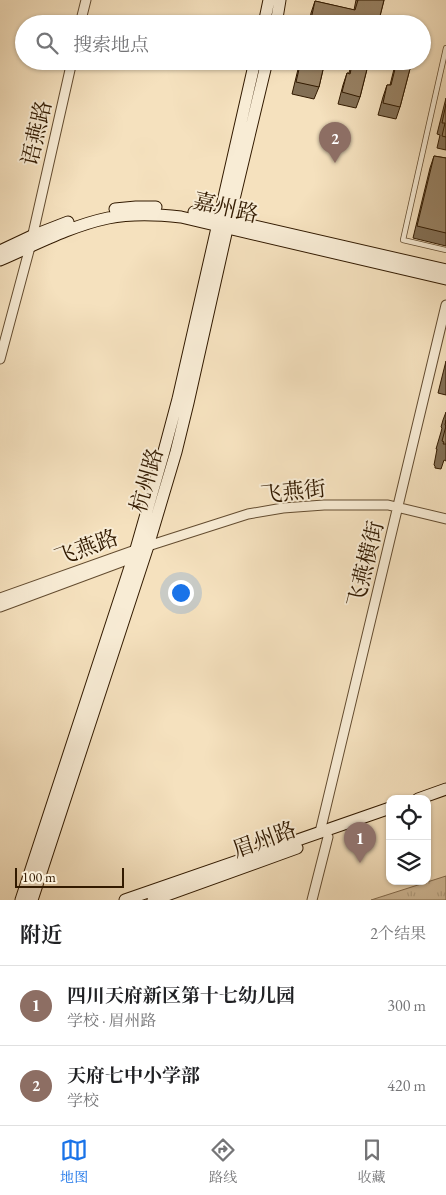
<!DOCTYPE html>
<html lang="zh">
<meta charset="utf-8">
<style>
body{margin:0;font-family:"EB Garamond","Noto Serif SC",serif;background:#f2f2f2;color:#202124}
.controls{position:absolute;right:15px;bottom:15px;display:grid;overflow:hidden;border-radius:10px;box-shadow:0 1px 4px #0004}
.controls button{width:45px;height:45px;display:grid;place-items:center;padding:0;border:0;border-bottom:1px solid #e0e0e0;background:#fff;color:#202124;font:25px sans-serif}
.scale{position:absolute;left:15px;bottom:12px;width:109px;box-sizing:border-box;padding-left:5px;border:2px solid #321a00;border-top:0;font-size:14px;line-height:18px;white-space:nowrap;color:#321a00;-webkit-text-stroke:4px #f8ecd5;paint-order:stroke}
.you{position:absolute;left:180px;top:592px;width:18px;height:18px;margin:-12px;border:4px solid #fff;border-radius:50%;background:#1a73e8;box-shadow:0 0 0 8px #1a73e833}
.badge{display:grid;place-items:center;width:32px;height:32px;border-radius:50%;background:#1a73e8;color:#fff;font-size:16px;font-weight:700}
.pin{position:absolute;translate:-50% -41px;filter:drop-shadow(0 1px 2px #0008)}
.pin::after{content:'';position:absolute;top:26px;width:18px;height:15px;background:inherit;clip-path:polygon(0 0,100% 0,50% 100%)}
.list{margin:0;padding:0;list-style:none}
h2{display:flex;justify-content:space-between;align-items:center;height:65px;margin:0;padding:0 20px;font-size:21px}
h2 small{font-size:16px;font-weight:400;color:#757577}
.list li{display:grid;grid-template-columns:32px 1fr auto;gap:15px;align-items:center;box-sizing:border-box;height:80px;padding:0 20px;border-top:1px solid #e0e0e0}
.list b{display:block;font-size:19px;white-space:nowrap}
.list p{margin:0;font-size:16px;white-space:nowrap;color:#757577}
.list em{font-size:16px;font-style:normal;color:#757577}
.icon{flex:none;width:28px;height:28px;fill:none;stroke:currentColor;stroke-width:2;stroke-linecap:round;stroke-linejoin:round}
.map{position:relative;flex:none;width:446px;height:900px;overflow:hidden}
.search{position:absolute;background:#fff;box-shadow:0 1px 4px #0004;left:15px;right:15px;top:15px;height:55px;display:flex;align-items:center;gap:12px;box-sizing:border-box;padding:0 18px;border-radius:28px;color:#757577;font-size:19px}
.sheet{height:225px;background:#fff}
nav{display:flex;justify-content:space-around;align-items:center;box-sizing:border-box;height:70px;border-top:1px solid #e0e0e0;background:#fff;font-size:14px;color:#757577}
nav a{display:grid;justify-items:center;gap:2px}
nav .on{color:#1a73e8}
.map>svg:first-child{display:block}
.grass{fill:url(#grass-tufts);stroke:#836c4f}
.lines{fill:none;stroke-linecap:round;stroke-linejoin:round}
.lane-casing{stroke:#634c30;stroke-width:6}
.street-casing{stroke:#634c30;stroke-width:11}
.secondary-casing{stroke:#321a00;stroke-width:13}
.lane{stroke:#f8ecd5;stroke-width:4.5}
.street{stroke:#f8ecd5;stroke-width:9}
.secondary{stroke:#f8ecd5;stroke-width:11}
.wall{fill:#826f55;stroke:#321a00}
.building{fill:#978163;stroke:#321a00}
.labels{text-anchor:middle;stroke-width:4;stroke-linejoin:round;paint-order:stroke}
.street-label{font-size:22px;fill:#321a00;stroke:#f8ecd5}
</style>
<div class="map">
<svg width="446" height="900" viewBox="0 0 446 900">
<defs>
<pattern id="grass-tufts" width="24" height="20" patternUnits="userSpaceOnUse" patternTransform="scale(1.25)"><rect width="24" height="20" fill="#d4bf9e"/><path d="M3 7l-1-3M5 7V3M7 7l1-3M15 17l-1-3M17 17v-4M19 17l1-3" fill="none" stroke="#b6a486"/></pattern>
</defs>
<rect width="100%" height="100%" fill="#f5e1be"/>
<filter id="stains"><feTurbulence type="fractalNoise" baseFrequency=".004" numOctaves="4"/><feColorMatrix values="0 0 0 0 .2 0 0 0 0 .09 0 0 0 0 .02 0 0 0 .5 -.17"/></filter>
<radialGradient id="worn" r=".72"><stop offset=".6" stop-color="#630" stop-opacity="0"/><stop offset="1" stop-color="#630" stop-opacity=".3"/></radialGradient>
<!-- grass -->
<path class="grass" d="M446 876V900H371Z"/>
<g class="lines">
<!-- lane casing -->
<g class="lane-casing">
<path id="lane" d="M446 48 403 240 446 250"/>
</g>
<!-- street casing -->
<g class="street-casing">
<path id="street" d="M80 24 86 0
M0 359 30 247 72 61
M148 546 248 514 283 508 324 505H388L446 519
M0 598 141 548
M0 607 132 558 135 556
M320 832 446 305
M312 900 328 837"/>
</g>
<!-- secondary casing -->
<g class="secondary-casing">
<path id="secondary" d="M264 24 269 0
M276 24 280 0
M115 209 136 207H156
M194 212 446 270
M0 251 32 236 68 222
M0 260C35 245 70 226 108 218 132 213 156 214 181 217L446 279
M418 799 446 789
M21 900 136 549 163 455 178 399 255 61
M32 900 148 546 176 452 188 403 229 220 267 61
M125 900 390 808
M153 900 297 848"/>
</g>
<!-- lane -->
<use href="#lane" class="lane"/>
<!-- street -->
<use href="#street" class="street"/>
<!-- secondary -->
<use href="#secondary" class="secondary"/>
</g>
<!-- wall -->
<path class="wall" d="M356 0H384L378 24H309L311 13 315 1 354 10Z
M300 61H325L319 87 314 99 292 94Z
M352 61H369L360 97 356 108 338 104 343 85 347 73H349Z
M380 61H412L400 107 396 119 378 115 383 97 387 85H390L395 65Z
M446 98V150L437 148 440 135 437 134Z
M434 156 446 158V246L413 238 430 168Z
M446 361V395L438 393Z
M446 412V461L444 460 441 469 435 468V466L434 465 437 449H436L441 432 442 428 441 427 443 420Z"/>
<!-- building -->
<path class="building" d="M358 0H384L378 24H310L315 1 355 10Z
M301 61H325L319 87 296 82Z
M353 61H369L360 97 342 92 347 73 350 74Z
M397 61H412L400 107 383 103 387 85H391Z
M446 104V137L442 136 445 123H442Z
M434 156 446 158V233L417 226Z
M446 420V444H443L444 442 442 441 446 426 445 425Z"/>
<g class="labels">
<!-- street labels -->
<g class="street-label">
<text transform="translate(36 133) rotate(-77)" y="8">语燕路</text>
<text transform="translate(226 207) rotate(13)" y="8">嘉州路</text>
<text transform="translate(146 480) rotate(-74)" y="8">杭州路</text>
<text transform="translate(293 491) rotate(-6)" y="8">飞燕街</text>
<text transform="translate(86 547) rotate(-20)" y="8">飞燕路</text>
<text transform="translate(365 564) rotate(-76)" y="8">飞燕横街</text>
<text transform="translate(264 839) rotate(-20)" y="8">眉州路</text>
</g>
</g>
<rect width="100%" height="100%" filter="url(#stains)"/>
<rect width="100%" height="100%" fill="url(#worn)"/>
</svg>
<div class="controls">
<button><svg class="icon" aria-label="locate" viewBox="0 0 24 24"><circle cx="12" cy="12" r="6"/><path d="M12 2v4M12 18v4M2 12h4M18 12h4"/></svg></button>
<button><svg class="icon" aria-label="layers" viewBox="0 0 24 24"><path d="M12 4l9 5-9 5-9-5zM3 14l9 5 9-5"/></svg></button>
</div>
<div class="scale">100 m</div>
<div class="you"></div>
<div class="pin badge" style="left:360px;top:863px;background:#8d6e63">1</div>
<div class="pin badge" style="left:335px;top:163px;background:#8d6e63">2</div>
<div class="search"><svg class="icon" aria-label="search" viewBox="0 0 24 24"><circle cx="10" cy="10" r="6"/><path d="M15 15l6 6"/></svg>搜索地点</div>
</div>
<section class="sheet">
<h2>附近<small>2个结果</small></h2>
<ul class="list">
<li><span class="badge" style="background:#8d6e63">1</span><div><b>四川天府新区第十七幼儿园</b><p>学校 · 眉州路</p></div><em>300 m</em></li>
<li><span class="badge" style="background:#8d6e63">2</span><div><b>天府七中小学部</b><p>学校</p></div><em>420 m</em></li>
</ul>
</section>
<nav>
<a class="on"><svg class="icon" aria-label="map" viewBox="0 0 24 24"><path d="M3 6l6-2 6 2 6-2v14l-6 2-6-2-6 2zM9 4v14M15 6v14"/></svg>地图</a>
<a><svg class="icon" aria-label="directions" viewBox="0 0 24 24"><path d="M12 3l9 9-9 9-9-9zM9 14v-3h6M13 9l2 2-2 2"/></svg>路线</a>
<a><svg class="icon" aria-label="saved" viewBox="0 0 24 24"><path d="M7 4h10v16l-5-4-5 4z"/></svg>收藏</a>
</nav>
